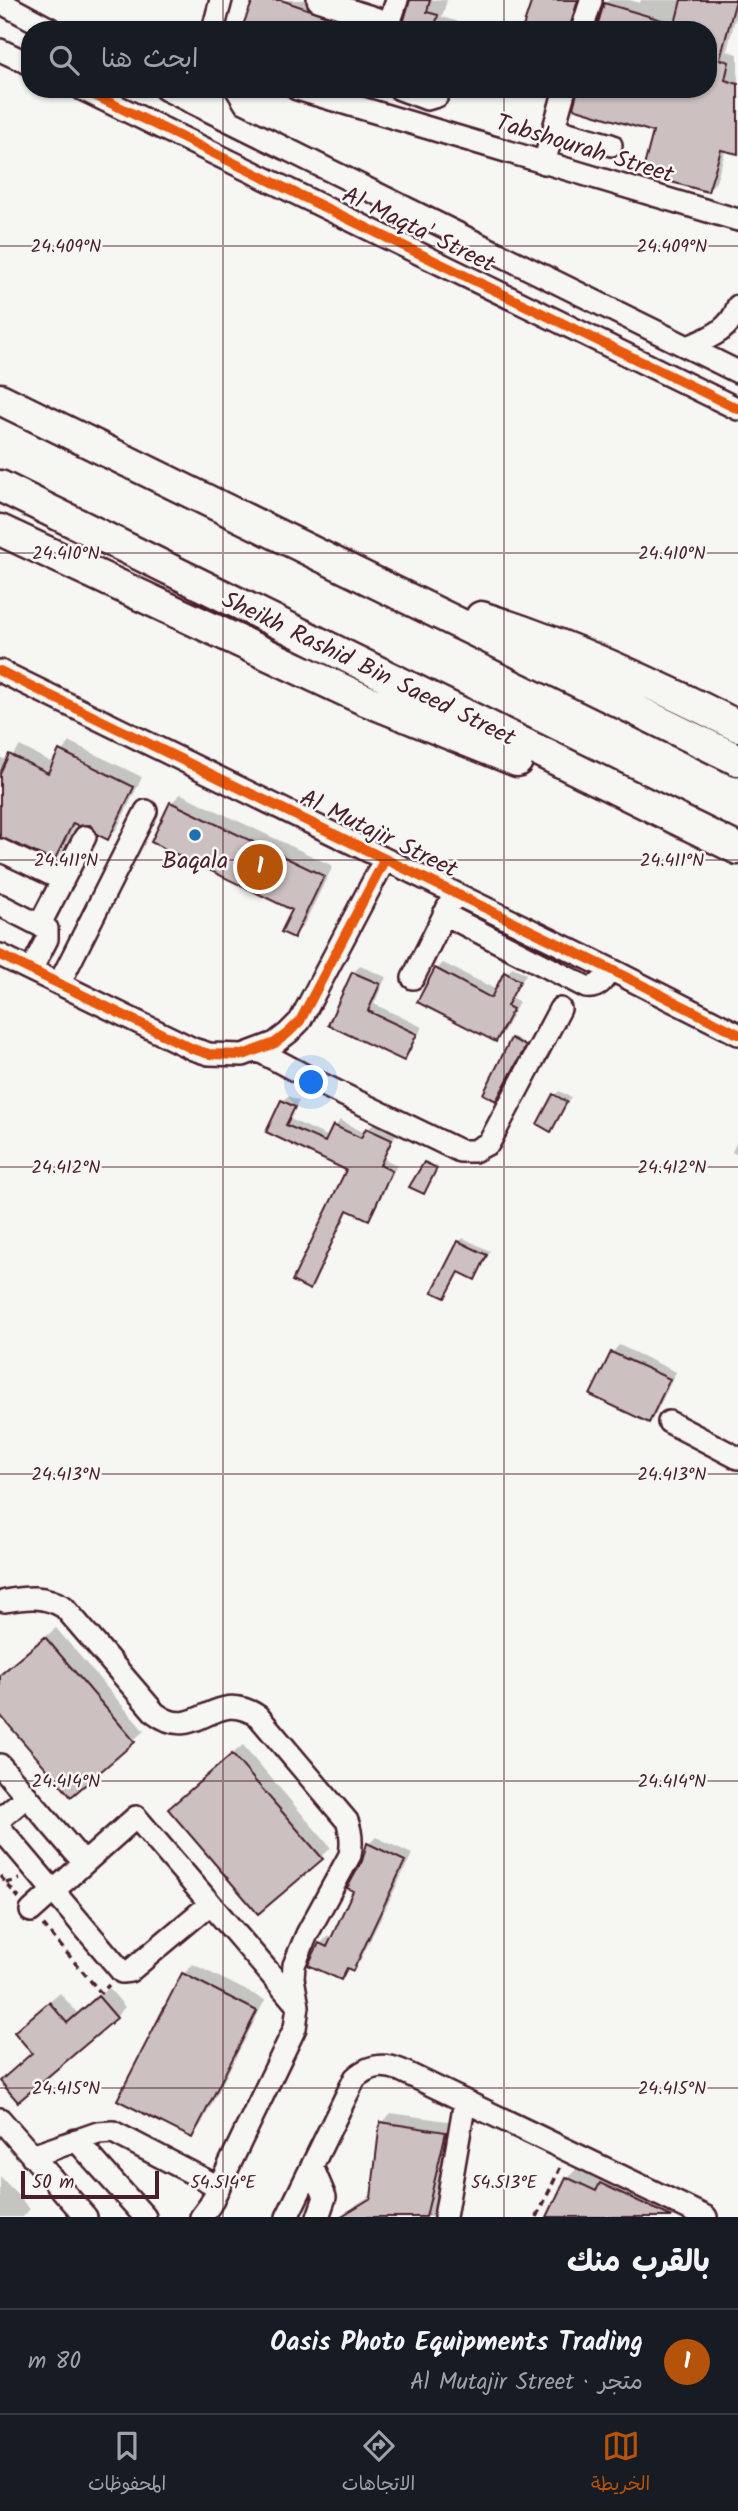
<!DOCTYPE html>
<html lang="ar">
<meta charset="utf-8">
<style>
body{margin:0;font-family:Kalam,"Playpen Sans Arabic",sans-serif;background:#242831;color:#f1f3f6;direction:rtl}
.scale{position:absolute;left:21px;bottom:18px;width:138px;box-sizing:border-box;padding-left:7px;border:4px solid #4a1f2b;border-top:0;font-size:19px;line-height:24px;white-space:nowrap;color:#4a1f2b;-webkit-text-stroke:5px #f6f6f2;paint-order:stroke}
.you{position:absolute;left:312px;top:1083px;width:24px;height:24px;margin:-18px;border:5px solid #fff;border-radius:50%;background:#1a73e8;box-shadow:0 0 0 10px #1a73e833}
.badge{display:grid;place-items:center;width:46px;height:46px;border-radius:50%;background:#b45309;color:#fff;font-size:23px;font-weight:700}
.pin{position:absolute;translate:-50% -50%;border:4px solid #fff;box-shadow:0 2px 7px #0006}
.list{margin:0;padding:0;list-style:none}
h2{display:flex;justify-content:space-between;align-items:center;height:91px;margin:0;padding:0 28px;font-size:30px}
h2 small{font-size:23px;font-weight:400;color:#9ea1a6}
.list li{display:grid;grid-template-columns:46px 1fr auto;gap:21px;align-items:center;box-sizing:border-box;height:105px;padding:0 28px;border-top:2px solid #363941}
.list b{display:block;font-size:26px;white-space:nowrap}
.list p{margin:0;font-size:23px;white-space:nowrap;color:#9ea1a6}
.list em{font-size:23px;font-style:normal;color:#9ea1a6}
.icon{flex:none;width:38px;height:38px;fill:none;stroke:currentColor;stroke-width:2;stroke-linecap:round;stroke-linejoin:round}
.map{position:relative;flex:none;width:738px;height:2217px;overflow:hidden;direction:ltr}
.search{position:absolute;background:#171b24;box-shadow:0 2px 5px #0004;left:21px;right:21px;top:21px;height:77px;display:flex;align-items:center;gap:18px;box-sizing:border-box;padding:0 24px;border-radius:28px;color:#9ea1a6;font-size:26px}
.sheet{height:196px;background:#171b24}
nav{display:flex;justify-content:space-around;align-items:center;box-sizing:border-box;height:98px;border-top:2px solid #363941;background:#171b24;font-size:19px;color:#9ea1a6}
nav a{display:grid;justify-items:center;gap:4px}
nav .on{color:#b45309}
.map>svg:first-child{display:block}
.shadow{fill:#0003}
.building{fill:#ccc1c0;stroke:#4a1f2b;stroke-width:2}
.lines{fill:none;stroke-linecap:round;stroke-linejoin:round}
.minor-casing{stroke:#4a1f2b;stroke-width:26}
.highway-casing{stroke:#4a1f2b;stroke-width:35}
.path{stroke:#4a1f2b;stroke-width:3.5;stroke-dasharray:7 5;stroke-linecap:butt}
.minor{stroke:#f6f6f2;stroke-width:21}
.highway{stroke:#f6f6f2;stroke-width:30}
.cycleway-casing{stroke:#f6f6f2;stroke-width:15}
.cycleway{stroke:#e8590c;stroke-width:10}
.ticks{fill:none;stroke:#4a1f2b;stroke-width:2;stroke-opacity:0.45}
.poi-dot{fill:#1f6fb2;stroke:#f6f6f2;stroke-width:2.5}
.labels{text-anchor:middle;stroke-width:5;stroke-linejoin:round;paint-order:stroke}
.street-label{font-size:24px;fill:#4a1f2b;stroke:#f6f6f2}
.poi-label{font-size:24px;fill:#4a1f2b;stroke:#f6f6f2}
.ticks-label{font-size:18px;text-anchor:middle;fill:#4a1f2b;stroke:#f6f6f2;stroke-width:5;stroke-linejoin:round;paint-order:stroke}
</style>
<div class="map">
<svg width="738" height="2217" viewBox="0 0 738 2217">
<rect width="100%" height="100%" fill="#f6f6f2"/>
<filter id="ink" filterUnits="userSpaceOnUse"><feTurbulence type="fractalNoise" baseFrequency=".0143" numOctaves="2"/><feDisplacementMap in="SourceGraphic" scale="14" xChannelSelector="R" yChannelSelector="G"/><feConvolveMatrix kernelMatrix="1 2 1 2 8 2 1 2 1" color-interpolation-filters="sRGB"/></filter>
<g filter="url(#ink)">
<!-- shadow -->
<path class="shadow" d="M254 0H314L360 18 356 30Z
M411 0H447L442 17 469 25 468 30H403Z
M533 0H582L580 30H524Z
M609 0H629L640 3 641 0H738V20L735 19 727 51 738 54V150L726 149 716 182 708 190 655 131 708 89V30H596L605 3Z
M518 89H556L548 98Z
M70 742 142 777 117 829 107 838 91 823H77L63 850 54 859 0 837V757L8 761 20 746 53 763Z
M181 794 333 866 303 926 294 936 295 909 171 803Z
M443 963 497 990 506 974 513 967 526 974 512 998 519 1002 503 1033 496 1040 436 970Z
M360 966 386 977 374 1004 422 1027 410 1052 403 1059 330 1024 353 973Z
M514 1037 526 1044 498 1097 512 1039Z
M559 1091 571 1097 551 1129 555 1095Z
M288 1096 299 1101 290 1119 329 1137 340 1120 365 1133 373 1124 396 1134 384 1159 397 1165 374 1212 369 1218 349 1209 315 1282 309 1288 348 1169 268 1131 282 1101Z
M738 1139V1155L732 1152Z
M463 1238 490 1251 478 1274 474 1278 460 1271 445 1296 459 1242Z
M619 1345 676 1372 656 1413 649 1421 612 1353Z
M56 1628 144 1731 71 1794 0 1712V1676Z
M243 1745 331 1848 321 1857 180 1799Z
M376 1837 412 1854 360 1961 353 1969 350 1967 341 1978 311 1964 320 1944 328 1936 333 1939 355 1890 369 1844Z
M193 1964 265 2000 201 2125 191 2135 184 1974Z
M109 1988 125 2007 116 2017 2 2080 34 2052 26 2022 60 1993 78 2014Z
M391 2113 454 2122 433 2217H346L357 2204 373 2194 381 2123Z
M577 2168 604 2182 611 2175 700 2217H549L568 2178Z
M0 2176 30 2209 23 2217H0Z"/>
<!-- building -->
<path class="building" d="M253 0H281L368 30H241Z
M410 0H430L427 12 438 15 434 30H401Z
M532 0H578L569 30H522Z
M681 0H736L720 59 729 62 725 80 738 84V154L721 150 708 192 642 174 653 132 573 108 578 89H708V30H596L604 3 675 24Z
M59 750 134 787 108 840 98 835 90 825 79 826 73 823 54 861 0 837V773L9 754 48 773Z
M170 802 324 876 294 938 281 932 292 910 151 842Z
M435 968 491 998 504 972 520 981 507 1006 513 1009 496 1042 417 1002Z
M352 972 380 984 368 1011 417 1034 404 1061 328 1025Z
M511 1038 526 1046 496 1101 483 1094Z
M553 1094 567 1102 551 1132 537 1124Z
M281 1100 295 1107 286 1125 325 1142 333 1125 361 1138 366 1128 392 1140 380 1165 392 1171 369 1220 347 1210 310 1290 292 1281 346 1170 266 1132Z
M424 1162 437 1168 424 1194 409 1187Z
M458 1241 487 1255 475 1280 459 1272 445 1298 432 1292Z
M611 1352 670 1379 649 1423 590 1395Z
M45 1637 135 1742 71 1797 0 1715V1675Z
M232 1754 323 1859 258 1914 168 1809Z
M367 1843 405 1861 353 1971 347 1968 341 1980 308 1965 319 1943 327 1947 353 1891 347 1888 362 1861Z
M182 1973 257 2011 192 2138 117 2100Z
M98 1996 117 2018 18 2102 0 2081 32 2053 14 2032 49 2002 67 2023Z
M380 2122 446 2132 426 2217H340L371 2198Z
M566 2177 596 2191 600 2183 672 2217H547Z"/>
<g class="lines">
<!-- minor casing -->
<g class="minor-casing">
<path id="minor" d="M318 0 390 23
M0 2 52 30
M213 30 221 0
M387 30 397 0
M582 30 591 1
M0 50 30 64
M82 89 738 409
M165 89 738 372
M209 89 226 117
M297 89 738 220
M400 89 427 99 437 96 440 89
M554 129 611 145
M544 163 565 89
M688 347C709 338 731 330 738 306
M0 671 610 969 738 1034
M0 850 63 880
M0 905 47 929V939L31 970
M444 914 586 987C599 989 604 979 610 969
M40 924 85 837
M0 955 193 1049 209 1054 243 1055 275 1043 288 1033 300 1021 385 859
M413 978 451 901
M59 984 146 811
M259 1051 317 1082 460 1151H474L489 1143 560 1009
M669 1422 738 1458
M5 1601C27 1597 44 1595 64 1607L155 1713C197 1745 213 1686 258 1716L347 1821C352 1833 352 1843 350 1855L307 1934 294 1965 293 1978 298 2006 295 2028 210 2205 201 2217
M0 1765 84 1863
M0 1819 27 1796
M0 1828 122 1972 130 1971 210 1904
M31 1911 136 1817 298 2006
M0 2119 86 2217
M76 2140 145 2217
M32 2156 98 2133 113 2132 219 2187
M312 2166 325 2197 318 2217
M287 2217 355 2078C368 2066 382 2063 400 2070L706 2217
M445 2217 465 2101"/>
</g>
<!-- highway casing -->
<g class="highway-casing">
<path id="highway" d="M0 399 738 760
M0 486 738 849
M0 530 363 699 517 761
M481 617C570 645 655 684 738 726"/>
</g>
<!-- path -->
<path class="path" d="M0 1876 19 1898
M6 1883 20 1879
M43 1925 101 1993 109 1985
M537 2217 560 2168"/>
<!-- minor -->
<use href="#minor" class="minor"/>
<!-- highway -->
<use href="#highway" class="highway"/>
<!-- cycleway casing -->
<g class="cycleway-casing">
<path id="cycleway" d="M82 89 738 409
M0 671 610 969 738 1034
M0 955 193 1049 209 1054 243 1055 275 1043 288 1033 300 1021 385 859"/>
</g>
<!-- cycleway -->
<use href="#cycleway" class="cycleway"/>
</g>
</g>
<!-- ticks -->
<path class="ticks" d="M223 0V30M504 0V30M223 89V2217M504 89V2217M0 246H738M0 553H738M0 860H738M0 1167H738M0 1474H738M0 1781H738M0 2088H738"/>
<!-- markers -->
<circle class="poi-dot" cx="195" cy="835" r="7"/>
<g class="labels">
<!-- street labels -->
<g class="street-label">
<text transform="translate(585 148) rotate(17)" y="8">Tabshourah Street</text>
<text transform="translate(419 229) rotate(26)" y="8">Al Maqta' Street</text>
<text transform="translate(369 668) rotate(26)" y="8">Sheikh Rashid Bin Saeed Street</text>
<text transform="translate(379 833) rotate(26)" y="8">Al Mutajir Street</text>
</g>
<!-- poi labels -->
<g class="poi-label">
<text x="195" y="868">Baqala</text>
</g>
</g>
<g class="ticks-label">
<text x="672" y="252">24.409°N</text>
<text x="66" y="252">24.409°N</text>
<text x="672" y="559">24.410°N</text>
<text x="66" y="559">24.410°N</text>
<text x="672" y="866">24.411°N</text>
<text x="66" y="866">24.411°N</text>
<text x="66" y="1173">24.412°N</text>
<text x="672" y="1173">24.412°N</text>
<text x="66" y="1480">24.413°N</text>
<text x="672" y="1480">24.413°N</text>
<text x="66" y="1787">24.414°N</text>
<text x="672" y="1787">24.414°N</text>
<text x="672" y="2094">24.415°N</text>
<text x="66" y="2094">24.415°N</text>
<text x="223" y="2188">54.514°E</text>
<text x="504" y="2188">54.513°E</text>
</g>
</svg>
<div class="scale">50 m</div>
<div class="you"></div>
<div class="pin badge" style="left:260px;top:867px">1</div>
<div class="search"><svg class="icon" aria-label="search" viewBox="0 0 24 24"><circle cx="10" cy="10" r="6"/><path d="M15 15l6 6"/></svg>ابحث هنا</div>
</div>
<section class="sheet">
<h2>بالقرب منك<small></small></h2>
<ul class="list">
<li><span class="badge">1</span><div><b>Oasis Photo Equipments Trading</b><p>متجر · Al Mutajir Street</p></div><em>80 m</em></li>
</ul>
</section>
<nav>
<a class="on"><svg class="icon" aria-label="map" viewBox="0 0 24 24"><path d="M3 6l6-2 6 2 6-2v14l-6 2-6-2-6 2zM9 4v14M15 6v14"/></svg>الخريطة</a>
<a><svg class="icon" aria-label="directions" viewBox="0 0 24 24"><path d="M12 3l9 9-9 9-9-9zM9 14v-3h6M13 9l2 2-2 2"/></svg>الاتجاهات</a>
<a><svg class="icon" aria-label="saved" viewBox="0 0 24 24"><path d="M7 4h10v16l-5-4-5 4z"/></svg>المحفوظات</a>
</nav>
